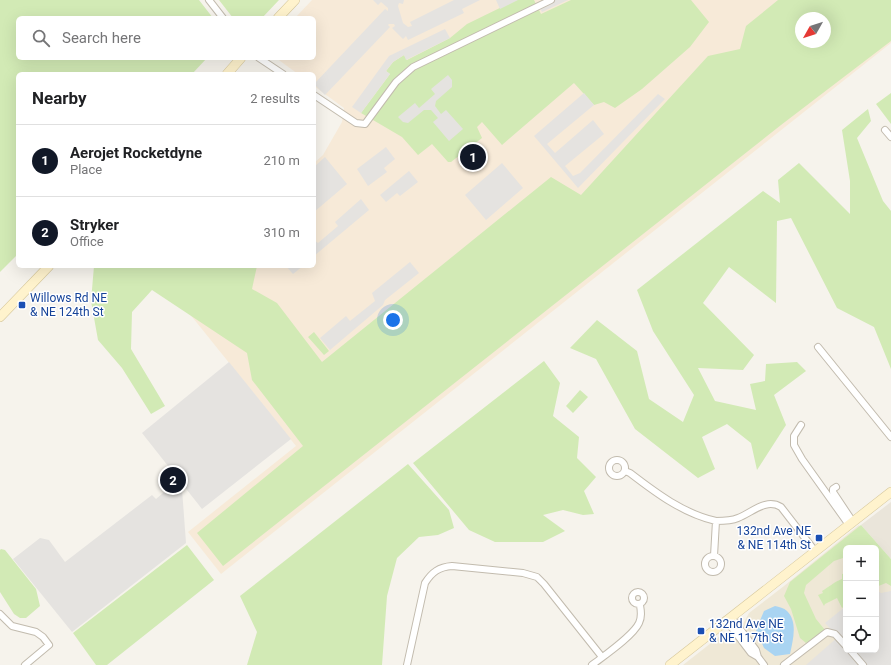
<!DOCTYPE html>
<meta charset="utf-8">
<style>
body{margin:0;font-family:Roboto,sans-serif;background:#f6f6f6;color:#202124}
.controls{position:absolute;right:12px;bottom:12px;display:grid;overflow:hidden;border-radius:6px;box-shadow:0 4px 16px #0002}
.controls button{width:36px;height:36px;display:grid;place-items:center;padding:0;border:0;border-bottom:1px solid #e0e0e0;background:#fff;color:#202124;font:20px sans-serif}
.compass{position:absolute;left:795px;top:12px;width:36px;height:36px;border-radius:50%;background:#fff;box-shadow:0 4px 16px #0002;rotate:231deg}
.you{position:absolute;left:393px;top:320px;width:14px;height:14px;margin:-10px;border:3px solid #fff;border-radius:50%;background:#1a73e8;box-shadow:0 0 0 6px #1a73e833}
.badge{display:grid;place-items:center;width:26px;height:26px;border-radius:50%;background:#111827;color:#fff;font-size:13px;font-weight:700}
.pin{position:absolute;translate:-50% -50%;border:2px solid #fff;box-shadow:0 1px 4px #0006}
.list{margin:0;padding:0;list-style:none}
h2{display:flex;justify-content:space-between;align-items:center;height:52px;margin:0;padding:0 16px;font-size:17px}
h2 small{font-size:13px;font-weight:400;color:#757577}
.list li{display:grid;grid-template-columns:26px 1fr auto;gap:12px;align-items:center;box-sizing:border-box;height:72px;padding:0 16px;border-top:1px solid #e0e0e0}
.list b{display:block;font-size:15px;white-space:nowrap}
.list p{margin:0;font-size:13px;white-space:nowrap;color:#757577}
.list em{font-size:13px;font-style:normal;color:#757577}
.icon{flex:none;width:22px;height:22px;fill:none;stroke:currentColor;stroke-width:2;stroke-linecap:round;stroke-linejoin:round}
.map{position:relative;flex:none;width:891px;height:665px;overflow:hidden}
.search{position:absolute;background:#fff;box-shadow:0 4px 16px #0002;left:16px;top:16px;width:300px;height:44px;display:flex;align-items:center;gap:10px;box-sizing:border-box;padding:0 14px;border-radius:6px;color:#757577;font-size:15px}
.panel{position:absolute;background:#fff;box-shadow:0 4px 16px #0002;left:16px;top:72px;width:300px;height:196px;border-radius:6px}
.map>svg:first-child{display:block}
.residential{fill:#eae5da}
.commercial{fill:#f7ead8;fill-rule:evenodd}
.education{fill:#efe8d6;fill-rule:evenodd}
.green{fill:#d2eab5;fill-rule:evenodd}
.parking{fill:#e5e3e0}
.water{fill:#a9d4f2}
.lines{fill:none;stroke-linecap:round;stroke-linejoin:round}
.street-casing{stroke:#c2bbae;stroke-width:8}
.secondary-casing{stroke:#d6c79b;stroke-width:10}
.street{stroke:#fff;stroke-width:6}
.secondary{stroke:#fff3cd;stroke-width:9}
.transit-dot{fill:#1a4fb4;stroke:#fff;stroke-width:1.5}
.labels{text-anchor:middle;stroke-width:3;stroke-linejoin:round;paint-order:stroke}
.transit-label{font-size:12px;fill:#164399;stroke:#fff;text-anchor:start}
</style>
<div class="map">
<svg width="891" height="665" viewBox="0 0 891 665">
<rect width="100%" height="100%" fill="#f6f3ec"/>
<!-- residential -->
<path class="residential" d="M891 502V559L861 525Z"/>
<!-- commercial -->
<path class="commercial" d="M312 0H891V43L221 574 188 532 296 446 168 287 192 266H314V163L323 155 342 122 344 108 314 86V74H298L276 58H314V18H295ZM801 18H825V42H801Z"/>
<!-- education -->
<path class="education" d="M859 525 891 562V665H683L720 636 730 633 743 624 749 613 784 586ZM846 548H876V650H846Z"/>
<!-- green -->
<path class="green" d="M0 0H199L213 18H18V58H207L192 74H18V254L0 272Z
M219 0H279L262 18H233Z
M516 0H534L541 14 571 0H691L709 22 690 47 642 89 615 108 604 102 594 105 574 83 502 145 482 122 477 127 482 138 451 162H448L432 144 418 155 402 137 361 113 390 74 386 71 393 62 404 55 407 60 450 38 467 24Z
M778 0H891V41L781 125 223 566 197 533 303 446 252 380 247 353 152 290 132 312 131 349 165 406 151 414 122 368 98 340 91 301 94 266H257L252 289 277 303 322 362 551 177 581 195 708 56 740 49 746 26ZM801 18H825V42H801Z
M891 93V124L876 104Z
M868 109 871 121 857 138 883 201 891 211V369L874 327 837 308 791 218 777 221 776 303 729 267 703 303 754 355 743 370 698 368 715 401 756 410 750 384 765 381 766 364 797 362 806 371 774 395 786 425 757 470 751 443 727 424 702 437 715 469 698 478 635 429 596 359 570 348 597 320 637 351 649 399 683 422 694 395 653 331 637 290 763 191 780 203 778 180 799 163 850 214V181L842 130Z
M314 332 329 351 324 355 308 337Z
M544 361 560 383 553 416 579 437 577 458 596 477 584 491 594 514 583 515 563 510 543 515 565 531 543 542H495L469 530 413 463Z
M580 390 588 397 573 413 566 406Z
M408 464 449 510 454 528 438 535 419 537 397 558 387 596 382 665H247L257 632 240 596Z
M861 525 891 559V586L886 583 876 587V548H846V557L834 561 806 585 804 593 816 619 825 630 806 643 800 638 791 609 784 596 790 582Z
M187 545 214 580 107 665H96L73 633Z
M1 549 5 550 36 589 40 606 26 618H20L14 614 0 592V550Z
M846 573V605L842 608 837 598 825 604 824 606 818 595 823 593 822 591C829 587 834 582 842 579V574Z"/>
<!-- parking -->
<path class="parking" d="M373 0H404L403 4 399 3 398 6 403 23 408 27 412 26 410 22 454 0H480L462 9 464 13 408 40 406 36 403 39 392 28 395 26 394 24H389L388 25 390 27 325 95 314 84 385 9 388 11V8L381 2 378 5Z
M496 0H518L500 9Z
M543 0H568L542 12 537 3Z
M445 29 450 38 406 60 404 55 393 62 386 71 390 74 361 113 352 107 389 56Z
M448 75 452 80V87L436 101 435 106 441 114 446 110 463 129 449 141 433 122 438 118 431 110H424L408 123 403 122 398 117 415 103 419 108 435 94 431 89Z
M584 93 594 105 547 144 555 153 593 120 604 134 565 166 573 176 580 173 658 94 665 99 578 188 534 136Z
M386 147 395 159 384 168 387 172 368 186 357 169Z
M325 157 347 184 314 212V167Z
M502 163 523 188 486 220 465 195Z
M409 171 418 182 400 196 397 193 386 202 380 195Z
M361 199 369 210 314 256V240L318 243 338 226 335 222Z
M410 262 419 273 385 300 383 305 330 350 320 338 346 316 350 321 375 301 372 293Z
M286 266H303L293 274Z
M229 362 291 439 202 509 142 433Z
M176 482 182 489 186 543 72 632 13 559 40 538 49 540 65 562 152 495 156 499Z
M876 590 881 593 891 591V665H806L838 637 825 623 846 606V650H876Z"/>
<!-- water -->
<path class="water" d="M775 606C779 607 784 608 787 611 798 622 793 640 790 654L775 656 764 648 756 630 764 611Z"/>
<g class="lines">
<!-- street casing -->
<g class="street-casing">
<path id="street" d="M209 0 223 18
M259 58 283 74
M314 95 356 123 365 124 396 82 413 67 551 0
M885 130 891 137
M818 347 891 437
M801 425 794 436V445L802 459 849 525
M609 468a8 8 0 1 1 16 0a8 8 0 1 1-16 0Z
M625 471 630 473C656 493 684 514 716 521L714 556
M836 487 833 489V492L853 522
M716 521C724 521 731 521 738 518 753 512 766 498 781 507L815 551
M705 564a8 8 0 1 1 16 0a8 8 0 1 1-16 0Z
M632 598a6 6 0 1 1 12 0a6 6 0 1 1-12 0Z
M0 614 12 626 36 632 43 637 49 645 25 665
M726 620 751 653 758 657 756 650 731 617
M850 650 863 665
M758 657 764 665
M407 665 425 583C432 572 439 567 452 566L523 573 537 577 544 584 602 657
M592 665C605 655 633 636 639 623 642 617 641 611 640 605
M784 665 827 632 835 634 846 646"/>
</g>
<!-- secondary casing -->
<g class="secondary-casing">
<path id="secondary" d="M278 18 295 0
M227 74 241 58
M0 317 49 266
M670 665 891 492"/>
</g>
<!-- street -->
<use href="#street" class="street"/>
<!-- secondary -->
<use href="#secondary" class="secondary"/>
</g>
<!-- markers -->
<g class="transit-dot">
<rect x="18" y="301" width="8" height="8" rx="2"/>
<rect x="815" y="534" width="8" height="8" rx="2"/>
<rect x="697" y="627" width="8" height="8" rx="2"/>
</g>
<g class="labels">
<!-- transit labels -->
<g class="transit-label">
<text x="30" y="302">Willows Rd NE<tspan x="30" dy="14">&amp; NE 124th St</tspan></text>
<text x="811" y="535" text-anchor="end">132nd Ave NE<tspan x="811" dy="14">&amp; NE 114th St</tspan></text>
<text x="709" y="628">132nd Ave NE<tspan x="709" dy="14">&amp; NE 117th St</tspan></text>
</g>
</g>
</svg>
<div class="controls">
<button>+</button>
<button>−</button>
<button><svg class="icon" aria-label="locate" viewBox="0 0 24 24"><circle cx="12" cy="12" r="6"/><path d="M12 2v4M12 18v4M2 12h4M18 12h4"/></svg></button>
</div>
<svg class="compass" viewBox="-18 -18 36 36"><path d="M0-13l5 13h-10z" fill="#e53935"/><path d="M0 13l5-13h-10z" fill="#757577"/></svg>
<div class="you"></div>
<div class="pin badge" style="left:473px;top:157px">1</div>
<div class="pin badge" style="left:173px;top:480px">2</div>
<div class="search"><svg class="icon" aria-label="search" viewBox="0 0 24 24"><circle cx="10" cy="10" r="6"/><path d="M15 15l6 6"/></svg>Search here</div>
<section class="panel">
<h2>Nearby<small>2 results</small></h2>
<ul class="list">
<li><span class="badge">1</span><div><b>Aerojet Rocketdyne</b><p>Place</p></div><em>210 m</em></li>
<li><span class="badge">2</span><div><b>Stryker</b><p>Office</p></div><em>310 m</em></li>
</ul>
</section>
</div>
